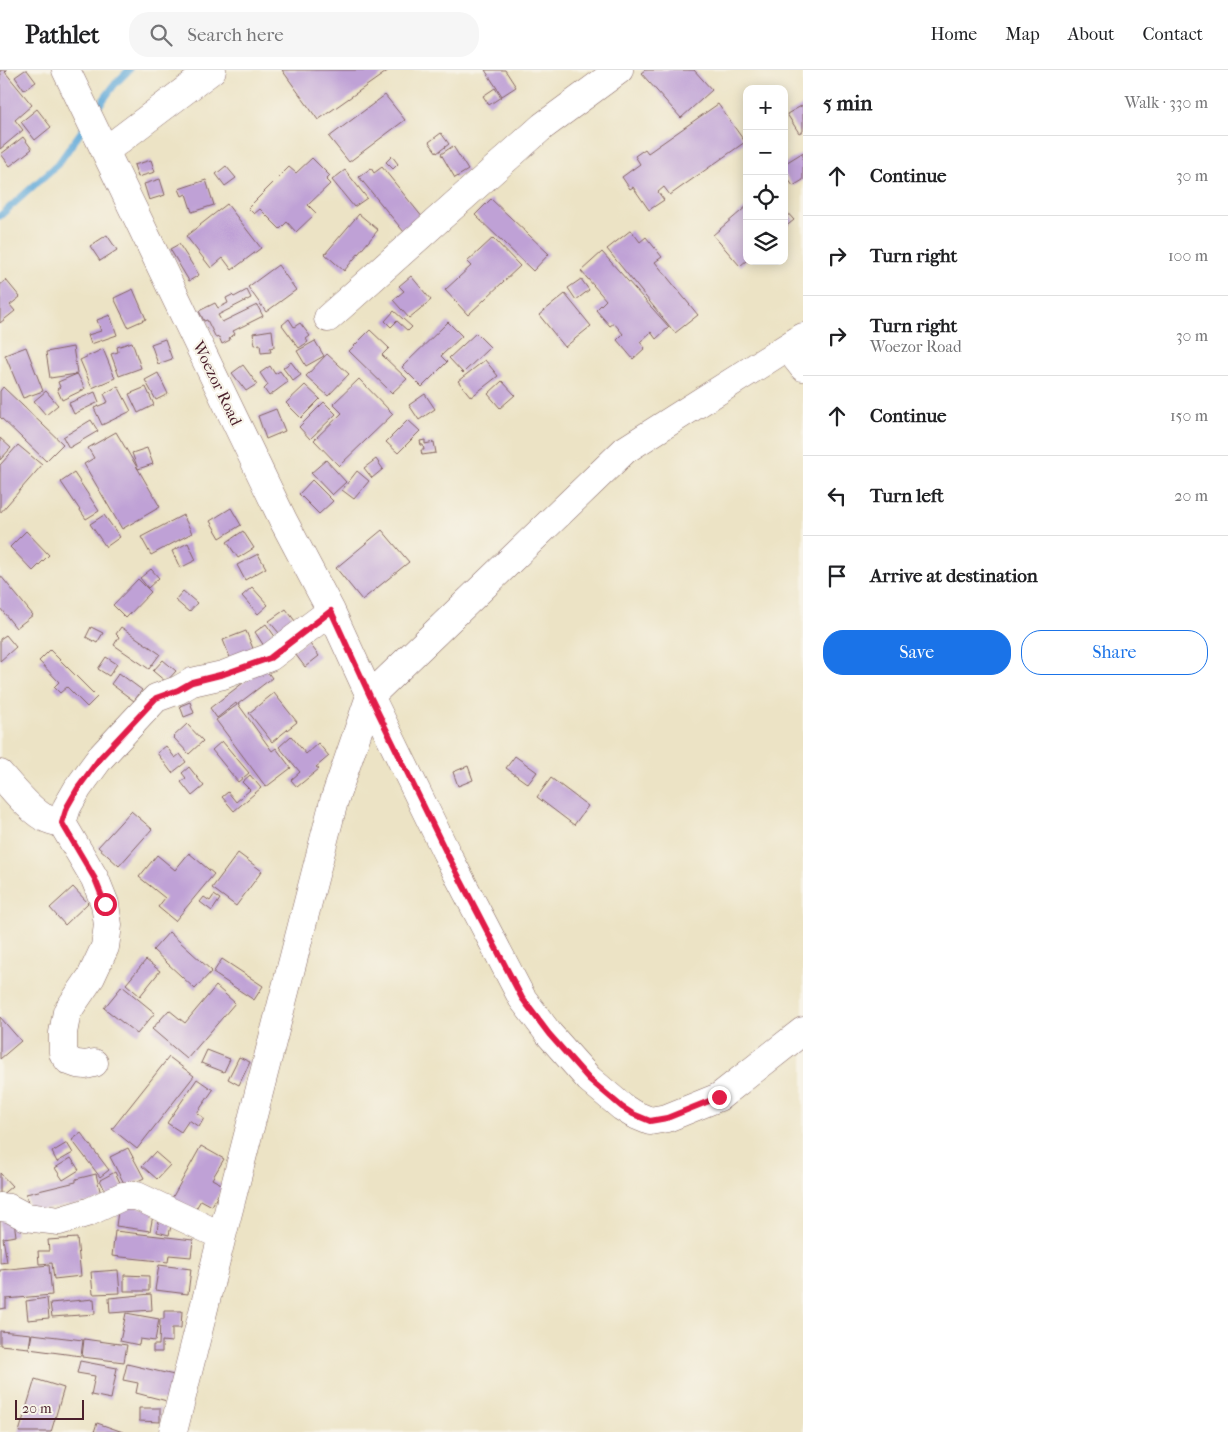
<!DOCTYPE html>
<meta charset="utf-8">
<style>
body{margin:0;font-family:"IM FELL French Canon",serif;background:#f6f6f6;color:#202124}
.controls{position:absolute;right:15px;top:15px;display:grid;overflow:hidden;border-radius:10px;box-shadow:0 2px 12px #0003}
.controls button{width:45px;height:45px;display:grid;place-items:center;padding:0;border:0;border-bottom:1px solid #e0e0e0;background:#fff;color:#202124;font:25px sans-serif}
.scale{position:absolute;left:15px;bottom:12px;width:69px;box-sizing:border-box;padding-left:5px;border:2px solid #4a1f2b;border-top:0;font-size:14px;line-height:18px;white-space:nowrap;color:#4a1f2b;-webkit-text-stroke:4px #f7f3e8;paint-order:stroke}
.stop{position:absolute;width:15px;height:15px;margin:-11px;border:4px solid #e11d48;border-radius:50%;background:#fff}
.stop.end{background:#e11d48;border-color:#fff;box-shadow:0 1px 5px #0008}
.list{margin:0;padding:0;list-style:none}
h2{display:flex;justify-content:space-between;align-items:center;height:65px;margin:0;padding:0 20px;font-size:21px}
h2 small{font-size:16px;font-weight:400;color:#757577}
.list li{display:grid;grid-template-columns:32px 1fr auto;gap:15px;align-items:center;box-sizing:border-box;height:80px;padding:0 20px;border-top:1px solid #e0e0e0}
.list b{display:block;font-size:19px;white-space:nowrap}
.list p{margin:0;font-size:16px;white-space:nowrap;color:#757577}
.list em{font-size:16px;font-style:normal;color:#757577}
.actions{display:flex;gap:10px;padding:15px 20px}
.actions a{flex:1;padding:11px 0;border:1px solid #1a73e8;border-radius:20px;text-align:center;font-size:18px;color:#1a73e8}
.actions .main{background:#1a73e8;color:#fff}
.icon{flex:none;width:28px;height:28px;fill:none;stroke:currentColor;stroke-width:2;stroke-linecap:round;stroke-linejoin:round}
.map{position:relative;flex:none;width:803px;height:1362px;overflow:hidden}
header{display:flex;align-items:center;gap:30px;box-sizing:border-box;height:70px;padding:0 25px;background:#fff;border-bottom:1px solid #e0e0e0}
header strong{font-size:24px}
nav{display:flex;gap:28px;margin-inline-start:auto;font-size:18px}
.search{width:350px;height:45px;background:#f6f6f6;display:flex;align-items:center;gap:12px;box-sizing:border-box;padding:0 18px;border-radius:20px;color:#757577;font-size:19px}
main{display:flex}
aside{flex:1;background:#fff}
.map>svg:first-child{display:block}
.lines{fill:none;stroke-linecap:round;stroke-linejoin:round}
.stream{stroke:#63abda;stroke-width:7}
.building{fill:#bfa1d6}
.minor-casing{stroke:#836461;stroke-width:29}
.minor{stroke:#fff;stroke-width:28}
.route{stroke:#e11d48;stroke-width:6}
.labels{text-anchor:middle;stroke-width:4.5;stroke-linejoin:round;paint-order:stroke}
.street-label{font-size:16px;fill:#4a1f2b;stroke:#f7f3e8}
</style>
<header>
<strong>Pathlet</strong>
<div class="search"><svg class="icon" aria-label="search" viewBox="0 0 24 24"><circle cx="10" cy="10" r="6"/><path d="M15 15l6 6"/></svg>Search here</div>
<nav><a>Home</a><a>Map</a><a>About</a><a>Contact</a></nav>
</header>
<main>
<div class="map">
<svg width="803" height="1362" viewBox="0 0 803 1362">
<rect width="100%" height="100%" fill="#f7f3e8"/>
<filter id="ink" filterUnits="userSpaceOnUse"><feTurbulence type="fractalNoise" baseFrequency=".02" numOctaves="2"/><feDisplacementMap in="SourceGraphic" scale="10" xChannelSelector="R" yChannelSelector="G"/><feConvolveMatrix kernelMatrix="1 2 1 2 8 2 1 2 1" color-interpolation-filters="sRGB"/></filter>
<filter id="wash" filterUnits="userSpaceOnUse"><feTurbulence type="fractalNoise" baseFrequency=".0096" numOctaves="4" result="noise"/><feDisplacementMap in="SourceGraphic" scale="20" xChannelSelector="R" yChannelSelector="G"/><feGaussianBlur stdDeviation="1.12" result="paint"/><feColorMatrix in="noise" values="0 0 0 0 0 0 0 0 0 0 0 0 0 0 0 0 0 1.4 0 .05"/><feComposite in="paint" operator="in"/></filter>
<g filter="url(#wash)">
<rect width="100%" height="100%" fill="#ece3c5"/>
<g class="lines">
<!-- stream -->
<path class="stream" d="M93 44 115 14 129 0
M0 146 58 94 86 55"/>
</g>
<g id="blocks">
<!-- building -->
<path class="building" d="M0 0H7L5 2 32 35 15 50 23 60 0 79V6L1 5Z
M25 0H27L36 12 24 20 15 7Z
M282 0H389L318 50Z
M485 0H505L516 17 502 26Z
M645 0H694L712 20 681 48 641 3Z
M495 18 501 27 489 35 483 26Z
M385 25 405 50 349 92 329 67Z
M718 34 745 72 670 125 664 117 658 122 664 130 649 140 633 117 630 119 622 107 640 94 635 86 645 79 648 83Z
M803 35V61L799 63 787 44Z
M37 39 51 57 35 70 21 52Z
M441 63 449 74 437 83 429 72Z
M23 67 32 79 10 96 1 84Z
M453 76 468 100 455 108 441 84Z
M802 83 803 84V110L793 116 784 103V94Z
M392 86 398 94 393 99 386 92Z
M312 88 330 106 326 110 330 114 308 135 316 143 296 162 287 152 280 159 260 139 254 144 248 138 289 97 296 103Z
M151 90 155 102 138 107 134 95Z
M226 96 236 108 225 116 216 104Z
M382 97 423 148 404 162 359 107 371 98 374 103Z
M345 100 367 128 354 137 332 110Z
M160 109 165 125 149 130 144 114Z
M206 110 214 135 192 142 186 124 182 126 179 119Z
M491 129 549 184 533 201 475 145Z
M227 134 261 178 232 200 223 188 211 198 186 166Z
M747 136V190L740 196 713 165Z
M784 139 794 150 784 158Z
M359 144 378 160 344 201 325 184Z
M631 160 640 172 646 167 662 187 655 192 698 245 675 263 607 179Z
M107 165 117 180 100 191 90 176Z
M493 168 520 196 468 245 445 220 471 196 467 192Z
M179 174 199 205 189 211 170 179Z
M602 182 669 257 656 269 651 262 640 272 645 278 633 289 617 270 623 264 614 253 610 256 596 240 606 230 581 201Z
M278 195 296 220 266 242 248 217Z
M411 206 431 230 409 248 393 230 404 221 399 216Z
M581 209 589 220 576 230 568 218Z
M6 210 20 227 10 235 15 241 0 253V215Z
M133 219 146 249 128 257 114 228Z
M247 220 251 228 218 245 222 252 257 235 263 246 233 261 235 264 229 268 230 270 222 274 219 267 216 268 207 250 204 251 199 241 215 233 218 238 228 233 226 228 232 225 234 227Z
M565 224 591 256 565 277 539 245Z
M394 241 412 257 408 261 397 251 391 257 385 251Z
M110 245 117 265 91 274 88 265 101 261 97 250Z
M289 249 294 257 300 253 310 266 306 269 308 272 299 278 282 255Z
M448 252 462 266 441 286 447 292 422 317 402 297Z
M272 260 274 277 270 278 271 282 261 283 260 274 255 275 253 263Z
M370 260 389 278 382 285 407 309 392 323 349 281Z
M476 263 490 277 463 303 449 288Z
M165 269 172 289 158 294 151 274Z
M315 271 324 286 306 296 297 281Z
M132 272 141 298 119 306 111 284 118 282 117 277Z
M26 277 43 321 23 328 5 285Z
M73 277 77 303 85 319 62 330 57 319 60 317 58 312 77 304 50 308 46 282Z
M103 279 115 308 92 318 80 290Z
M327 284 349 304 328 326 306 306Z
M485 290 498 306 471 327 458 311Z
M291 292 301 305 293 311 283 298Z
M243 295 257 314 246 321 232 303Z
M270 296 275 304 280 301 288 312 269 326 264 319 268 315 260 303Z
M158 303 168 324 156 330 145 310Z
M359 309 393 344 339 396 314 370 342 343 333 334Z
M502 311 515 325 500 338 488 324Z
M305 315 320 329 301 348 286 333Z
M118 316 131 341 102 355 94 338 108 332 104 324Z
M3 317 63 374 46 391 0 347V321Z
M146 317 154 335 138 343 129 324Z
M46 321 58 335 46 345 34 331Z
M95 322 99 332 74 344 69 333Z
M425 324 435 339 419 350 409 335Z
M324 332 336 344 310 369 299 357Z
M276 339 285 361 266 369 258 346Z
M91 350 98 361 69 378 63 367Z
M408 350 420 361 398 383 386 372Z
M116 362 138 399 132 383 147 378 153 394 138 399 160 437 122 459 84 394 94 388 88 378Z
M0 368 11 378 0 390Z
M425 370V374L434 372 436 383 422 385 421 380H424L423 375H421L420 371Z
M18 375 42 395 0 443V395Z
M376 389 383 399 372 408 364 398Z
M326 390 346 412 332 425 311 403Z
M357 401 369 411 354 429 342 420Z
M74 403 99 441 86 449 61 412Z
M312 410 333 431 319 444 299 424Z
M231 438 241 455 220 468 210 451Z
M104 445 120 467 106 477 90 454Z
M183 445 192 463 151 485 141 467Z
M382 460 409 492 362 530 336 498Z
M26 461 49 485 33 501 10 477Z
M243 461 254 478 238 488 227 472Z
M188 473 196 490 180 498 172 481Z
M258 484 266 498 245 510 237 495Z
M151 499 159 508 148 518 140 508Z
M0 505 33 545 16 558 0 538Z
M138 509 151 522 126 548 113 535Z
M252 517 268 535 258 544 242 526Z
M183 521 197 533 189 542 175 530Z
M286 539 295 551 279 563 269 551Z
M266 554 276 568 264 576 255 562Z
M91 557 103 563 97 573 86 567Z
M121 557 160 584 149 599 114 575 119 567 116 564Z
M246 561 254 581 231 590 223 570Z
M6 565 16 577 0 591V569Z
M307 570 319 586 305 597 293 581Z
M50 580 97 627 87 637 67 617 60 623 54 617 59 612 39 591Z
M106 587 117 594 109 606 98 599Z
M163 590 176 601 166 612 153 601Z
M264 597 272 608 238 634 272 681 276 678 291 698 266 717 216 650 237 635 236 633 217 648 210 638Z
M119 603 142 620 134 631 111 614Z
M274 623 297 652 272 672 249 643Z
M190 632 194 643 184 647 180 636Z
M187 654 203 671 189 684 173 667Z
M291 666 306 684 318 673 329 686 316 697 319 699 297 717 291 710 300 702 279 677Z
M222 671 249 703 238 712 212 680Z
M166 676 175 688 180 684 186 692 172 703 157 683Z
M515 686 537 702 528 714 506 698Z
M468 696 473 710 458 716 453 702Z
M189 697 204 716 192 726 181 712 186 708 182 703Z
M250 705 261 718 234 741 222 727 228 722 236 732 250 720 242 712Z
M551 708 588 736 574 755 537 727Z
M131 741 152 759 119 796 98 777Z
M189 783 214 804 175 851 158 837 165 828 139 807 157 785 175 800Z
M238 783 262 801 236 836 212 818Z
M73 817 88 833 65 855 50 838Z
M214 825 220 829 212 841 200 832 204 827 210 831Z
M169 862 212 901 195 919 153 880Z
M222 889 263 916 254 930 213 903Z
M146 890 160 901 140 926 126 914Z
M122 916 155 943 137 964 104 938Z
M216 916 235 933 187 989 152 959 169 940 185 953Z
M0 947 21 971 0 989Z
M207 980 230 989 224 1002 201 993Z
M169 987 194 1006 137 1079 112 1059Z
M239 987 250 992 239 1015 228 1009Z
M197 1009 213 1020 197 1043 204 1048 199 1057 189 1050 181 1062 167 1053Z
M81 1063 109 1100 100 1107 72 1070Z
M67 1073 73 1083 57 1092 52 1082Z
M201 1076 224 1089 212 1109 223 1115 212 1136 201 1130 194 1142 171 1130Z
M128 1078 144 1108 126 1117 110 1087Z
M155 1082 170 1095 157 1109 142 1096Z
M71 1088 79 1100 63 1110 55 1098Z
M115 1102 123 1119 108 1127 100 1110Z
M0 1103 12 1116 0 1126Z
M96 1104 102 1129 85 1133 30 1141 26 1124 76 1112V1109Z
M119 1134 154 1140 150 1161 116 1156Z
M13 1144 16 1166 3 1168 7 1192 0 1193V1146Z
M159 1148 172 1151 169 1165 157 1162Z
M115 1161 193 1170 191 1187 169 1185 168 1192 112 1186Z
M77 1168 81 1206 54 1209 52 1193 39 1194 38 1181H49L48 1170Z
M49 1195 52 1225 6 1229V1238L0 1239V1200Z
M159 1195 191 1199 188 1224 155 1220Z
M118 1200 120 1223 93 1224 91 1202Z
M124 1205 149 1206V1221H124Z
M151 1224 152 1240 110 1243 109 1228Z
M47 1228 49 1248 28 1250 26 1231Z
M94 1229 95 1244 52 1247 50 1233Z
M164 1241H182L181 1258H172V1272L162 1271V1282H153V1275H159L160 1249H164Z
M126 1243 159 1249 155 1271 140 1269 139 1275 120 1271Z
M0 1261 31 1264 29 1278 0 1275Z
M32 1264 83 1270 81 1286 29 1279Z
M84 1269 127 1275 124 1292 82 1287Z
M80 1291 117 1298 111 1329 91 1325 95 1306 77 1303Z
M127 1294 174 1305 167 1331 136 1323 138 1313 123 1310Z
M35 1309 64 1318 51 1362H19Z
M139 1338H160V1352L139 1351Z
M97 1353 123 1362H94Z"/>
</g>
</g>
<g filter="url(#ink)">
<use href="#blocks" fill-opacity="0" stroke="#836461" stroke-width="1"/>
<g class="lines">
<!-- minor casing -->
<g class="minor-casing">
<path id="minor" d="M66 0 283 450 331 541 370 626 446 782 522 928 549 964 589 1009 622 1037 633 1044 650 1051 667 1048 719 1027 803 961
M105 81 212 0
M328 248 543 56 619 0
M788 278 803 297
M0 704C11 717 29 739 43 747 49 750 56 752 62 753
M94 993 86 995 77 994 69 991 63 983V963L67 942 91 907 105 877 108 855 105 834 95 809 62 753 67 737 78 718 100 688 156 628 178 620 192 612 223 605 270 587 331 541
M0 1137 9 1138 26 1147 59 1151 89 1142 123 1126H137L222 1166
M173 1362 222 1166 334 731 370 626 625 380 803 267"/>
</g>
<!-- minor -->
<use href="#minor" class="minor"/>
</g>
</g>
<g class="lines" filter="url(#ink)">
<!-- route -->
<path class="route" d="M105 834 95 809 62 753 67 737 78 718 100 688 156 628 178 620 192 612 224 604 270 588 331 541 370 626 446 782 522 928 549 964 589 1009 622 1037 633 1044 650 1051 667 1048 719 1027"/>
</g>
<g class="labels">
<!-- street labels -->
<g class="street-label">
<text transform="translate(218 313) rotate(64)" y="6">Woezor Road</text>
</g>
</g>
</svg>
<div class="controls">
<button>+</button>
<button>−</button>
<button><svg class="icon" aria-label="locate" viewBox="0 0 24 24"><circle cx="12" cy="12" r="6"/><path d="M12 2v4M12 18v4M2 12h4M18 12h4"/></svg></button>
<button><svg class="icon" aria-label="layers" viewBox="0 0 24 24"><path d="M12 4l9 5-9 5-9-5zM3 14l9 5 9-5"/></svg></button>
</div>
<div class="scale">20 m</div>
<div class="stop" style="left:105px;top:834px"></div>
<div class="stop end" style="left:719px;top:1027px"></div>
</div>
<aside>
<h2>5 min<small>Walk · 330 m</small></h2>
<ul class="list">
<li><svg class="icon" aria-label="ahead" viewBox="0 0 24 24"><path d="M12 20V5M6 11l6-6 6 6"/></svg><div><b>Continue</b></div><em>30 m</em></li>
<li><svg class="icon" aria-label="right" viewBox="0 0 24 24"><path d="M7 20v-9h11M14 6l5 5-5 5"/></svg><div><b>Turn right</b></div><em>100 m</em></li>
<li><svg class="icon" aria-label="right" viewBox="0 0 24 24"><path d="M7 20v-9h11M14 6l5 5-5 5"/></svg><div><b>Turn right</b><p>Woezor Road</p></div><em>30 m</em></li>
<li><svg class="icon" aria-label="ahead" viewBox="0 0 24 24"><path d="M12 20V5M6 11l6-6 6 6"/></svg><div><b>Continue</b></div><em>150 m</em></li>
<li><svg class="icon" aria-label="left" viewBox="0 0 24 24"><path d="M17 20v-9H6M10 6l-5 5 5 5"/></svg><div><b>Turn left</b></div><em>20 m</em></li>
<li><svg class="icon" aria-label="arrive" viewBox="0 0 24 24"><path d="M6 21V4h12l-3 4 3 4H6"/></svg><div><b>Arrive at destination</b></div></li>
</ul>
<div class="actions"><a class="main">Save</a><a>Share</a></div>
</aside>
</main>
